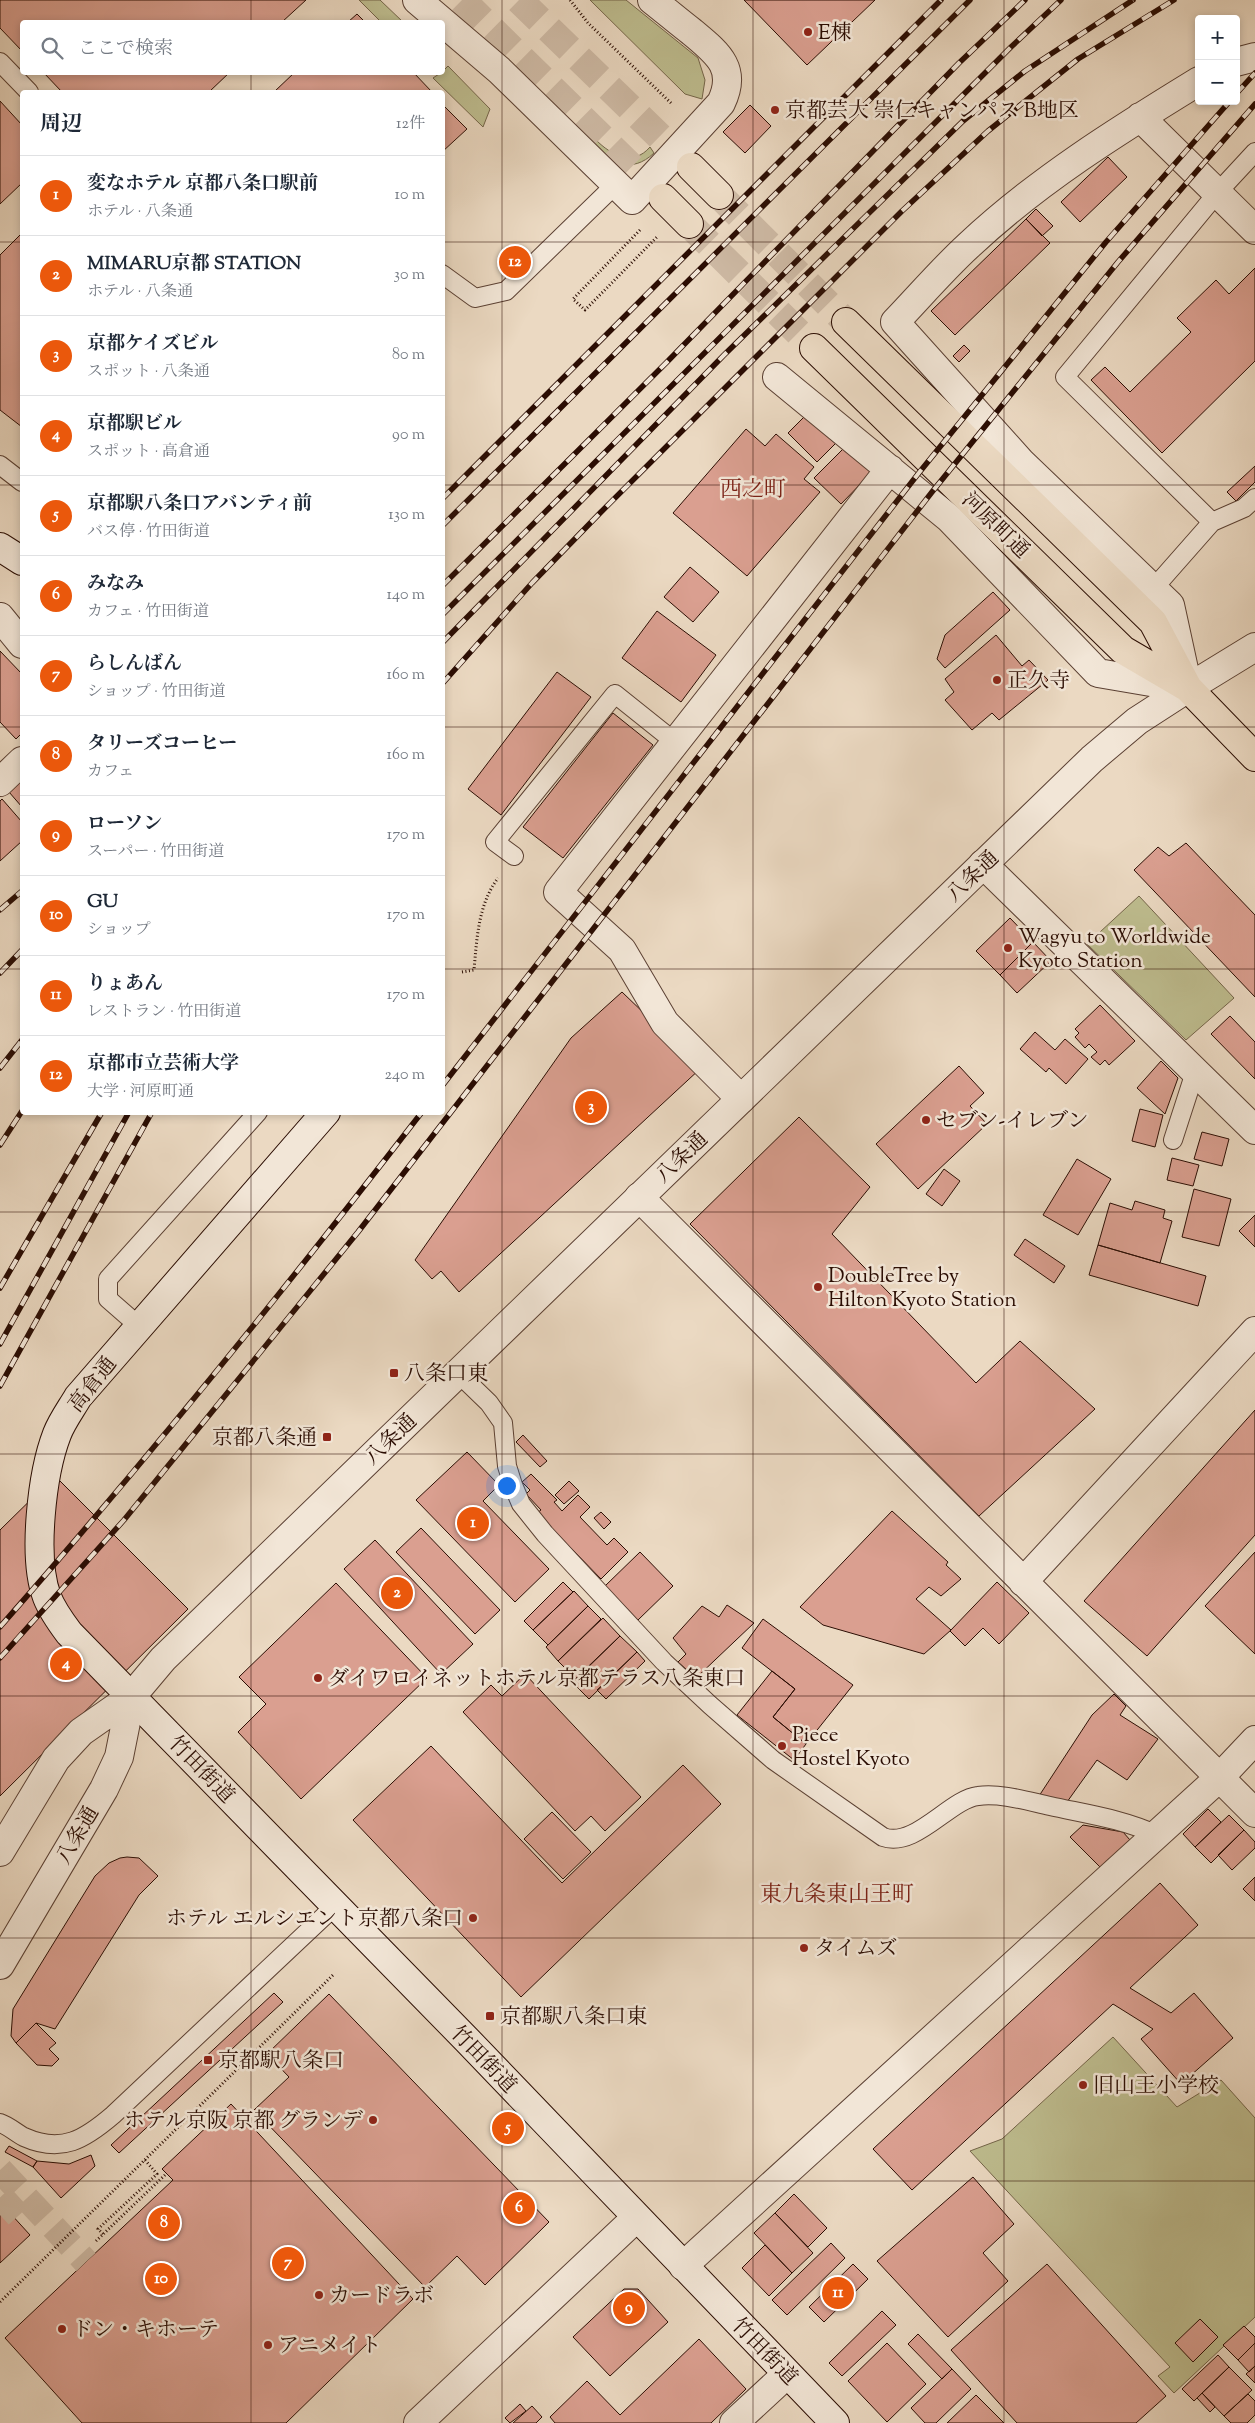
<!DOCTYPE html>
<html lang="ja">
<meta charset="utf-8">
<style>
body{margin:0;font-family:"Sorts Mill Goudy","Noto Serif JP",serif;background:#f6f6f7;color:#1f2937}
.controls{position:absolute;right:15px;top:15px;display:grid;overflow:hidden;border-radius:5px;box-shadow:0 2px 8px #0003}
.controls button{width:45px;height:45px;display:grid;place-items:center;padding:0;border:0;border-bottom:1px solid #e0e1e3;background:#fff;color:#1f2937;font:25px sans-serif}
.you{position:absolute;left:506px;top:1485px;width:18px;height:18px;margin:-12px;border:4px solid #fff;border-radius:50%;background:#1a73e8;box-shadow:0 0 0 8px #1a73e833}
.badge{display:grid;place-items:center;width:32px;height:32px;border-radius:50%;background:#ea580c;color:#fff;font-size:16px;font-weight:700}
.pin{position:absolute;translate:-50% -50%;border:2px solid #fff;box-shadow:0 1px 5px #0006}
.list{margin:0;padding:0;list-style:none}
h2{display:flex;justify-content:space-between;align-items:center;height:65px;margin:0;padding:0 20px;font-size:21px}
h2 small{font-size:16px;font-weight:400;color:#747a83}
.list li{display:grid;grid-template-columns:32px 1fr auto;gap:15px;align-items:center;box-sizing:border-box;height:80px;padding:0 20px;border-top:1px solid #e0e1e3}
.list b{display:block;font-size:19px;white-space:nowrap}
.list p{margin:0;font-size:16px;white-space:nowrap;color:#747a83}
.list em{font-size:16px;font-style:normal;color:#747a83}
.icon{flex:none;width:28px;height:28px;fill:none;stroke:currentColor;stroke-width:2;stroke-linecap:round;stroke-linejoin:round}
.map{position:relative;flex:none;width:1255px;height:2423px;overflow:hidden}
.search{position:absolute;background:#fff;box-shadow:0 2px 8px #0003;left:20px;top:20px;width:425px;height:55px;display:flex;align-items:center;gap:12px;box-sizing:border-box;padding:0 18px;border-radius:5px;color:#747a83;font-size:19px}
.panel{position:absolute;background:#fff;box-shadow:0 2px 8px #0003;left:20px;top:90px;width:425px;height:1025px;border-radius:5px}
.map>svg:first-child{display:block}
.green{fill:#bebd8f;stroke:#746549}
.building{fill:#da9f90;stroke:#2b0d03}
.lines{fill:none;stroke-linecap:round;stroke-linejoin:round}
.pedestrian-tunnel{stroke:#cebaa5;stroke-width:26;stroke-dasharray:26 13;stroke-linecap:butt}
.trunk-tunnel{stroke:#cebaa5;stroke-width:28;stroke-dasharray:28 14;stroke-linecap:butt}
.service-casing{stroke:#5b4033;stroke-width:20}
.minor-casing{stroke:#5b4033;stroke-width:30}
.tertiary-casing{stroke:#5b4033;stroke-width:30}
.secondary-casing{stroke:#2b0d03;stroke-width:30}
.trunk-casing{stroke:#2b0d03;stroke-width:30}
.path{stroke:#2b0d03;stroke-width:3;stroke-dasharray:1 2.5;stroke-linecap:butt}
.service{stroke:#f2e6d7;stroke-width:18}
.minor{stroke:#f2e6d7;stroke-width:28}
.tertiary{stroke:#f2e6d7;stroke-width:28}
.secondary{stroke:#f2e6d7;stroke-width:28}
.trunk{stroke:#ebd9c2;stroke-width:28}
.rail-casing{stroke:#2b0d03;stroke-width:5.5}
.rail{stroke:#f2e6d7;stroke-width:4;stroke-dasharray:11;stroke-linecap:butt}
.grid{fill:none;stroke:#2b0d03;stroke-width:1;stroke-opacity:0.55}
.poi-dot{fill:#8f2418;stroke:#f2e6d7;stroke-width:2}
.labels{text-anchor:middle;stroke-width:5;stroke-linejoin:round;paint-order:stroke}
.poi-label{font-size:21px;fill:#2b0d03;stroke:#f2e6d7;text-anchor:start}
.street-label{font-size:21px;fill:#2b0d03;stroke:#f2e6d7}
.neighbourhood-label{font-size:22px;fill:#7a1f14;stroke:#f2e6d7}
</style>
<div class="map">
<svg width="1255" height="2423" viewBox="0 0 1255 2423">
<rect width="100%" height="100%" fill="#ebd9c2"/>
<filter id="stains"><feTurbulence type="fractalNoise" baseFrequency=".004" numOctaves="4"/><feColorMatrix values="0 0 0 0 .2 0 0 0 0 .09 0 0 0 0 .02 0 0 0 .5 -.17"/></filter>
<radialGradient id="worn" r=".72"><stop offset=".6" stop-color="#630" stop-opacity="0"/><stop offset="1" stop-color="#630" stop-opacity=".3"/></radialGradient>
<!-- green -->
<path class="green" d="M359 0H380L403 22H381Z
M590 0H626L698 58 705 80 702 99 685 94Z
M448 66 490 109 483 127 433 78 442 72Z
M596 140C611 155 633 167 650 147L654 153C631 175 611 162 591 145Z
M1139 896 1234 998 1186 1040 1087 944Z
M1113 2037 1177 2107 1221 2080 1255 2118V2317L1174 2393 1158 2376 1170 2367 970 2151 1002 2139Z"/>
<!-- building -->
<path class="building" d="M0 0H306L282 22H22V51L0 28Z
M744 0H875L807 65Z
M357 14 365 22H348Z
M43 72H230L209 92H62Z
M295 72H413L432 92H274Z
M0 101 22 125V183L0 204Z
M442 104 467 129 442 152Z
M750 105 771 126 745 153 723 132Z
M1108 157 1127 177 1080 222 1061 202Z
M1036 209 1053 226 1042 236 1026 219Z
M1026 219 1050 243 955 335 931 311Z
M22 233V427L0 410V255Z
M1255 268V361L1162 453 1091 380 1105 367 1130 392 1191 332 1177 318 1216 280 1229 294Z
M964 345 970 351 959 362 953 356Z
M809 412 838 441 817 462 788 433Z
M746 429 765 446 776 434 814 467 804 479 820 492 747 576 673 513Z
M848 444 874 470 841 504 814 478Z
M1255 466V482L1236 501 1227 492Z
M690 567 719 592 693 622 664 597Z
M993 592 1010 610 945 668 937 659 945 635Z
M657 611 716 655 681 702 622 658Z
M996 635 1022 666 1029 660 1048 680 999 720 992 713 972 730 945 700 954 692 945 679Z
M0 651 22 674V733L16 739 0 722Z
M557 672 591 697 501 815 468 789Z
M613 713 653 745 563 858 523 827Z
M22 780V807L9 792Z
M2 799 22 822V841L0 861V801Z
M1186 843 1255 915V997L1134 870 1158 847 1169 856Z
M1010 918 1033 942 1000 975 976 951Z
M1033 942 1051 961 1017 993 1000 975Z
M622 992 701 1068 459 1292 441 1271 432 1279 415 1260 571 1038Z
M1100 1005 1135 1041 1109 1065 1105 1060 1100 1065 1091 1057 1097 1052 1089 1044 1085 1048 1075 1037 1079 1033 1075 1029Z
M1230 1016 1255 1042V1079L1211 1034Z
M1035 1032 1055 1050 1065 1039 1088 1059 1066 1084 1049 1068 1046 1072 1020 1049Z
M1161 1061 1178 1078 1165 1114 1137 1088Z
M959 1066 984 1093 970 1106 987 1124 918 1189 876 1144Z
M1140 1109 1163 1115 1155 1147 1132 1141Z
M799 1117 870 1187 832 1234 976 1383 1020 1341 1095 1409 979 1516 690 1224Z
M1202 1132 1229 1139 1222 1166 1194 1159Z
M1172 1158 1199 1165 1193 1186 1167 1180Z
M1077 1159 1111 1179 1078 1235 1043 1215Z
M944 1169 960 1181 942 1206 926 1194Z
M1194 1189 1231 1199 1219 1246 1182 1237Z
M1135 1201 1165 1210 1163 1218 1172 1221 1160 1263 1098 1245 1110 1203 1132 1210Z
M1255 1215V1247L1239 1231Z
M1025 1239 1065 1266 1054 1283 1014 1255Z
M1098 1245 1206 1276 1198 1306 1089 1275Z
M1255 1410V1535L1147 1656 1084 1601Z
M523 1435 547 1461 540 1467 516 1442Z
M467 1452 499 1485 483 1501 549 1569 515 1602 416 1500Z
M531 1474 557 1500 554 1502 562 1511 578 1495 590 1507 580 1517 607 1545 614 1538 628 1552 601 1579 537 1513 541 1510 526 1494 530 1490 522 1482Z
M55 1476 188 1609 0 1796V1530Z
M569 1481 579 1491 564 1504 555 1495Z
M892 1511 948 1562 946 1565 961 1579 941 1596 929 1587 916 1599 951 1630 924 1654 823 1625 800 1607Z
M601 1512 611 1522 604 1529 594 1518Z
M421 1528 500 1610 475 1634 396 1552Z
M375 1540 473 1644 441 1674 344 1569Z
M640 1552 673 1586 638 1620 605 1586Z
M1255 1552V1654L1205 1606Z
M563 1582 573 1592 533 1630 524 1621Z
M997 1582 1029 1613 999 1644 983 1628 965 1646 950 1631Z
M336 1583 427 1678 301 1799 238 1732 266 1704 239 1677Z
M574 1591 588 1606 548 1645 533 1630Z
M727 1605 754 1623 696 1678 678 1662 686 1654 673 1638 702 1606 719 1617Z
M588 1606 601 1619 558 1661 546 1647Z
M603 1618 620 1636 576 1679 558 1661Z
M763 1619 853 1685 806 1744 773 1717 795 1689 742 1648Z
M620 1636 637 1652 589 1699 572 1682Z
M637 1652 645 1661 606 1699 597 1690Z
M772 1671 795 1689 773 1717 806 1744 794 1760 737 1715Z
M525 1674 641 1797 605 1831 591 1816 575 1831 463 1712 491 1685 502 1696Z
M1114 1694 1126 1706 1120 1715 1158 1739 1127 1780 1097 1760 1067 1802 1039 1796 1092 1715Z
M431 1746 562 1883 683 1765 721 1804 521 1997 353 1820Z
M1208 1809 1221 1822 1195 1847 1183 1834Z
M552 1812 591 1852 563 1879 524 1839Z
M1229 1815 1244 1830 1211 1863 1195 1847Z
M1083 1825 1123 1832 1130 1840 1100 1867 1070 1837Z
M1244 1830 1255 1842V1848L1232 1870 1218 1855Z
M127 1857 139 1858 158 1876 139 1895 55 2029 36 2023 16 2043 11 2036 13 2009 95 1876 109 1863 120 1858Z
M1255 1877V1901L1243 1889Z
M1160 1883 1198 1925 1130 1988 1171 2013 1194 1993 1233 2038 1181 2084 1141 2039 1153 2029 1113 2004 912 2190 873 2149Z
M274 1993 283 2002 119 2153 111 2145Z
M329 1994 549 2222 485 2285 457 2256 425 2287 254 2110 289 2077 267 2054Z
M36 2023 56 2043 49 2049 59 2059 52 2066 37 2065 16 2043Z
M231 2104 413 2299 286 2423H82L5 2338 173 2180 162 2169Z
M9 2146 37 2161 33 2167 5 2152Z
M91 2155 95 2166 61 2198 33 2167 37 2161 69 2164Z
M973 2177 1014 2224 983 2253 1008 2281 948 2337 877 2261Z
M794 2194 827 2228 808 2247 775 2213Z
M0 2202 30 2235 0 2263Z
M775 2213 813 2253 792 2273 754 2233Z
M831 2243 845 2258 787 2315 772 2300Z
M765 2245 792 2273 769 2296 742 2268Z
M853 2264 868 2279 824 2322 809 2307Z
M1047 2264 1166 2396 1136 2423H1017L951 2350Z
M624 2289H638L668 2322 610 2376 573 2337Z
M882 2311 896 2325 842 2376 829 2363Z
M1200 2319 1218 2337 1193 2362 1175 2343Z
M1244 2326 1255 2337V2343L1238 2360 1223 2345Z
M918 2334 952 2369 942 2379 908 2344Z
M699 2339 746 2389 711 2423H555L550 2417 587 2381 620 2415Z
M887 2343 926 2384 887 2422 848 2381Z
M1255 2343V2366L1249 2372 1238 2360Z
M1218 2355 1229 2367 1194 2401 1182 2389Z
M1255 2366V2383L1246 2374Z
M1229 2367 1252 2390 1224 2416 1202 2393Z
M952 2369 971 2389 936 2423H925L911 2408Z
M1202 2393 1215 2407 1210 2412 1197 2398Z
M1248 2394 1255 2401V2415L1247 2423H1231L1224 2416Z
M976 2395 1004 2423H947Z
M520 2404 526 2411 510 2423 505 2418Z
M532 2406 542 2417 536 2423H513Z"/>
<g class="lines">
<!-- pedestrian-tunnel -->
<path class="pedestrian-tunnel" d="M0 2170 86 2262
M0 2215 23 2194"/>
<!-- trunk-tunnel -->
<path class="trunk-tunnel" d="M462 0 663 198
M519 0 691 167
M719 195 846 322
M689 224 814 348"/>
<!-- service casing -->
<g class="service-casing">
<path id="service" d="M0 62 29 92
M442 274 475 298 506 291 616 184
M0 465 22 482
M1212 522 1065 377 1218 192 1255 152
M1153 589 1212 522 1244 508 1255 498
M514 856 495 842 615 694 675 742
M1173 1140 1195 1072
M140 1327 108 1299V1279L258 1112
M458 1373 489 1403 503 1423 507 1466 513 1485 521 1504 545 1534 664 1662 710 1705 773 1760 883 1837C915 1849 950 1799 978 1796 1001 1793 1027 1801 1050 1806 1086 1814 1123 1819 1157 1835
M0 2123C9 2126 16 2133 24 2137 62 2154 85 2139 113 2115L336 1905"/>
</g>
<!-- minor casing -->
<g class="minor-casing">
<path id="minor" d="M417 0 499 70 632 200 721 103C738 68 717 53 692 32 679 22 666 11 652 0
M1236 62 1255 57
M1140 117 1255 230
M777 377 950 519 1098 673 1186 688
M0 617 22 644
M1185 674 1170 605 1021 462 895 322C919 297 942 270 968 246 1037 181 1119 130 1199 81
M1188 688 1255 647
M0 782 22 761
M983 864 1255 1130
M741 1099 665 1023 622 950 558 892 890 469
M639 1197 1255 1813
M1023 1582 1255 1331
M683 2266 1220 1777 1255 1740
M734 2423 787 2374"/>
</g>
<!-- tertiary casing -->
<g class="tertiary-casing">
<path id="tertiary" d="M0 1852 56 1759 81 1732 131 1697 163 1659 1092 759 1137 721 1188 688
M0 1965 104 1789 119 1757 131 1697
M418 2423 636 2218"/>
</g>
<!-- secondary casing -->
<g class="secondary-casing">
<path id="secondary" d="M0 547 22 561
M326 1112 78 1397C71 1409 62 1421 57 1434 42 1473 32 1557 47 1597 52 1610 60 1621 69 1633L467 2040 835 2423"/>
</g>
<!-- trunk casing -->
<g class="trunk-casing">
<path id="trunk" d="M691 167 719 195
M663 198 689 224
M846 322 1153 622 1188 688
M814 348 1123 650 1188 688 1255 757"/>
</g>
<!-- path -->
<path class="path" d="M570 0 588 23 672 104
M640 230 573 299 585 310 658 236
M462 972 474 970C477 938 478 905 498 878
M103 2234 98 2229 157 2174 145 2160
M96 2241 166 2174
M0 2302 333 1975"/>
<!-- service -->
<use href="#service" class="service"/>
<!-- minor -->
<use href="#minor" class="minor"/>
<!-- tertiary -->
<use href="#tertiary" class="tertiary"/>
<!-- secondary -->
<use href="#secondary" class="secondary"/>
<!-- trunk -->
<use href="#trunk" class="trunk"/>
<!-- rail casing -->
<g class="rail-casing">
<path id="rail" d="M1236 94 1255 73
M442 499 941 0
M442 526 970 0
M442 586 666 363 959 63 1025 0
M442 615 1011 47 1061 0
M442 643 724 355 963 121 1025 71 1133 0
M442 684 532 583 601 512 902 211 988 131 1078 59 1174 0
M0 910 22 891
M0 973 22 950
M0 1068 22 1040
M442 1086 918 474 1106 242 1230 101
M0 1145 22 1111
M0 1288 102 1112
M0 1344 129 1112
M0 1386 152 1112
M0 1627C146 1461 286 1288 422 1112
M0 1658 124 1520 358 1232 932 492 1118 262 1255 104"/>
</g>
<!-- rail -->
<use href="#rail" class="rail"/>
</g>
<!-- grid -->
<path class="grid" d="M251 0V22M502 0V2423M753 0V2423M1004 0V2423M251 72V92M0 242H22M442 242H1255M0 485H22M442 485H1255M0 727H22M442 727H1255M0 969H22M442 969H1255M251 1112V2423M0 1212H1255M0 1454H1255M0 1696H1255M0 1938H1255M0 2181H1255"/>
<!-- markers -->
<g class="poi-dot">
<circle cx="808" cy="32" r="5"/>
<circle cx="775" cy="110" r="5"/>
<circle cx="997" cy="680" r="5"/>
<circle cx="1008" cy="948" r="5"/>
<circle cx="926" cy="1120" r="5"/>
<circle cx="818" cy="1287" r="5"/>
<rect x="389" y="1368" width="10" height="10" rx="2.5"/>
<rect x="322" y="1432" width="10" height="10" rx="2.5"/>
<circle cx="318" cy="1678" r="5"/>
<circle cx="782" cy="1746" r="5"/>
<circle cx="473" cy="1918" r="5"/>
<circle cx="804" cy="1948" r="5"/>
<rect x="485" y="2011" width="10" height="10" rx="2.5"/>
<rect x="203" y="2055" width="10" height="10" rx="2.5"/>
<circle cx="1083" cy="2085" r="5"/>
<circle cx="373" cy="2120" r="5"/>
<circle cx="319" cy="2295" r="5"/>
<circle cx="62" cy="2329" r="5"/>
<circle cx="268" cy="2345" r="5"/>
</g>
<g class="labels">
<!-- poi labels -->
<g class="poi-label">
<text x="818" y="39">E棟</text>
<text x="785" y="117">京都芸大 崇仁キャンパス B地区</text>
<text x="1007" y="687">正久寺</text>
<text x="1018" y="943">Wagyu to Worldwide<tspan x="1018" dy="24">Kyoto Station</tspan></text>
<text x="936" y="1127">セブン-イレブン</text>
<text x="828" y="1282">DoubleTree by<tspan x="828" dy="24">Hilton Kyoto Station</tspan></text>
<text x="404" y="1380">八条口東</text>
<text x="317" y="1444" text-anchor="end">京都八条通</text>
<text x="328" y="1685">ダイワロイネットホテル京都テラス八条東口</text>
<text x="792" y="1741">Piece<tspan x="792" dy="24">Hostel Kyoto</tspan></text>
<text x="463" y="1925" text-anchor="end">ホテル エルシエント京都八条口</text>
<text x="814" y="1955">タイムズ</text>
<text x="500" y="2023">京都駅八条口東</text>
<text x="218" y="2067">京都駅八条口</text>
<text x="1093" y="2092">旧山王小学校</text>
<text x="363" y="2127" text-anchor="end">ホテル京阪 京都 グランデ</text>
<text x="329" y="2302">カードラボ</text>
<text x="72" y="2336">ドン・キホーテ</text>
<text x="278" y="2352">アニメイト</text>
</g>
<!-- street labels -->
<g class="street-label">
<text transform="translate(996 525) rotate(44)" y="7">河原町通</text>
<text transform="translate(972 876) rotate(-44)" y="7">八条通</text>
<text transform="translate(681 1157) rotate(-44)" y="7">八条通</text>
<text transform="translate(92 1384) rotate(-52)" y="7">高倉通</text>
<text transform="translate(390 1439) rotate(-44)" y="7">八条通</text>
<text transform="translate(202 1769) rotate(46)" y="7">竹田街道</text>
<text transform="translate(77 1835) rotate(-60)" y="7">八条通</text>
<text transform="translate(484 2059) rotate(46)" y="7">竹田街道</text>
<text transform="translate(765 2351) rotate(46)" y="7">竹田街道</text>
</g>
<!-- neighbourhood labels -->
<g class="neighbourhood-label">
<text x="753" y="496">西之町</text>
<text x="837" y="1901">東九条東山王町</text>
</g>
</g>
<rect width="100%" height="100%" filter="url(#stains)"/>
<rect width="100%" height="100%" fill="url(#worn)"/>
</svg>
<div class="controls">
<button>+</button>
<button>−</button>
</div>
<div class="you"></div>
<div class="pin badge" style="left:473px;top:1523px">1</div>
<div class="pin badge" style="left:397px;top:1593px">2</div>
<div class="pin badge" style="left:591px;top:1107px">3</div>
<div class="pin badge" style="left:66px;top:1664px">4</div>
<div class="pin badge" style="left:508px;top:2128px">5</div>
<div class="pin badge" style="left:519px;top:2208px">6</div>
<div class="pin badge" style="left:288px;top:2263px">7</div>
<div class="pin badge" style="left:164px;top:2223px">8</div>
<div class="pin badge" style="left:629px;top:2308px">9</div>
<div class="pin badge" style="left:161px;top:2279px">10</div>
<div class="pin badge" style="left:838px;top:2293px">11</div>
<div class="pin badge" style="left:515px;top:262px">12</div>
<div class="search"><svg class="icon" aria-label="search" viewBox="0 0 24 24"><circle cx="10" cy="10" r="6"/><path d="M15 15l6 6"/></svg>ここで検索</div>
<section class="panel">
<h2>周辺<small>12件</small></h2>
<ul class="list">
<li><span class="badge">1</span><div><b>変なホテル 京都八条口駅前</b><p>ホテル · 八条通</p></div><em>10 m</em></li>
<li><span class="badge">2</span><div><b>MIMARU京都 STATION</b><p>ホテル · 八条通</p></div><em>30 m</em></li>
<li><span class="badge">3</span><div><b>京都ケイズビル</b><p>スポット · 八条通</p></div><em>80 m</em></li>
<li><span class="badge">4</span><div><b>京都駅ビル</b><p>スポット · 高倉通</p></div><em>90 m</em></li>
<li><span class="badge">5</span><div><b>京都駅八条口アバンティ前</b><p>バス停 · 竹田街道</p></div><em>130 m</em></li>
<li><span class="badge">6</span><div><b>みなみ</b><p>カフェ · 竹田街道</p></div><em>140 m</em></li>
<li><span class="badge">7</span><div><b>らしんばん</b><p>ショップ · 竹田街道</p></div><em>160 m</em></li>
<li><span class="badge">8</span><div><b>タリーズコーヒー</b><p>カフェ</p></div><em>160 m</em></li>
<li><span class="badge">9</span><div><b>ローソン</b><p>スーパー · 竹田街道</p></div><em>170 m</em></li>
<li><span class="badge">10</span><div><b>GU</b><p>ショップ</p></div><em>170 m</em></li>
<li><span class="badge">11</span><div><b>りょあん</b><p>レストラン · 竹田街道</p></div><em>170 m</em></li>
<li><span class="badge">12</span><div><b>京都市立芸術大学</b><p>大学 · 河原町通</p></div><em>240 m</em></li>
</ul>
</section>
</div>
